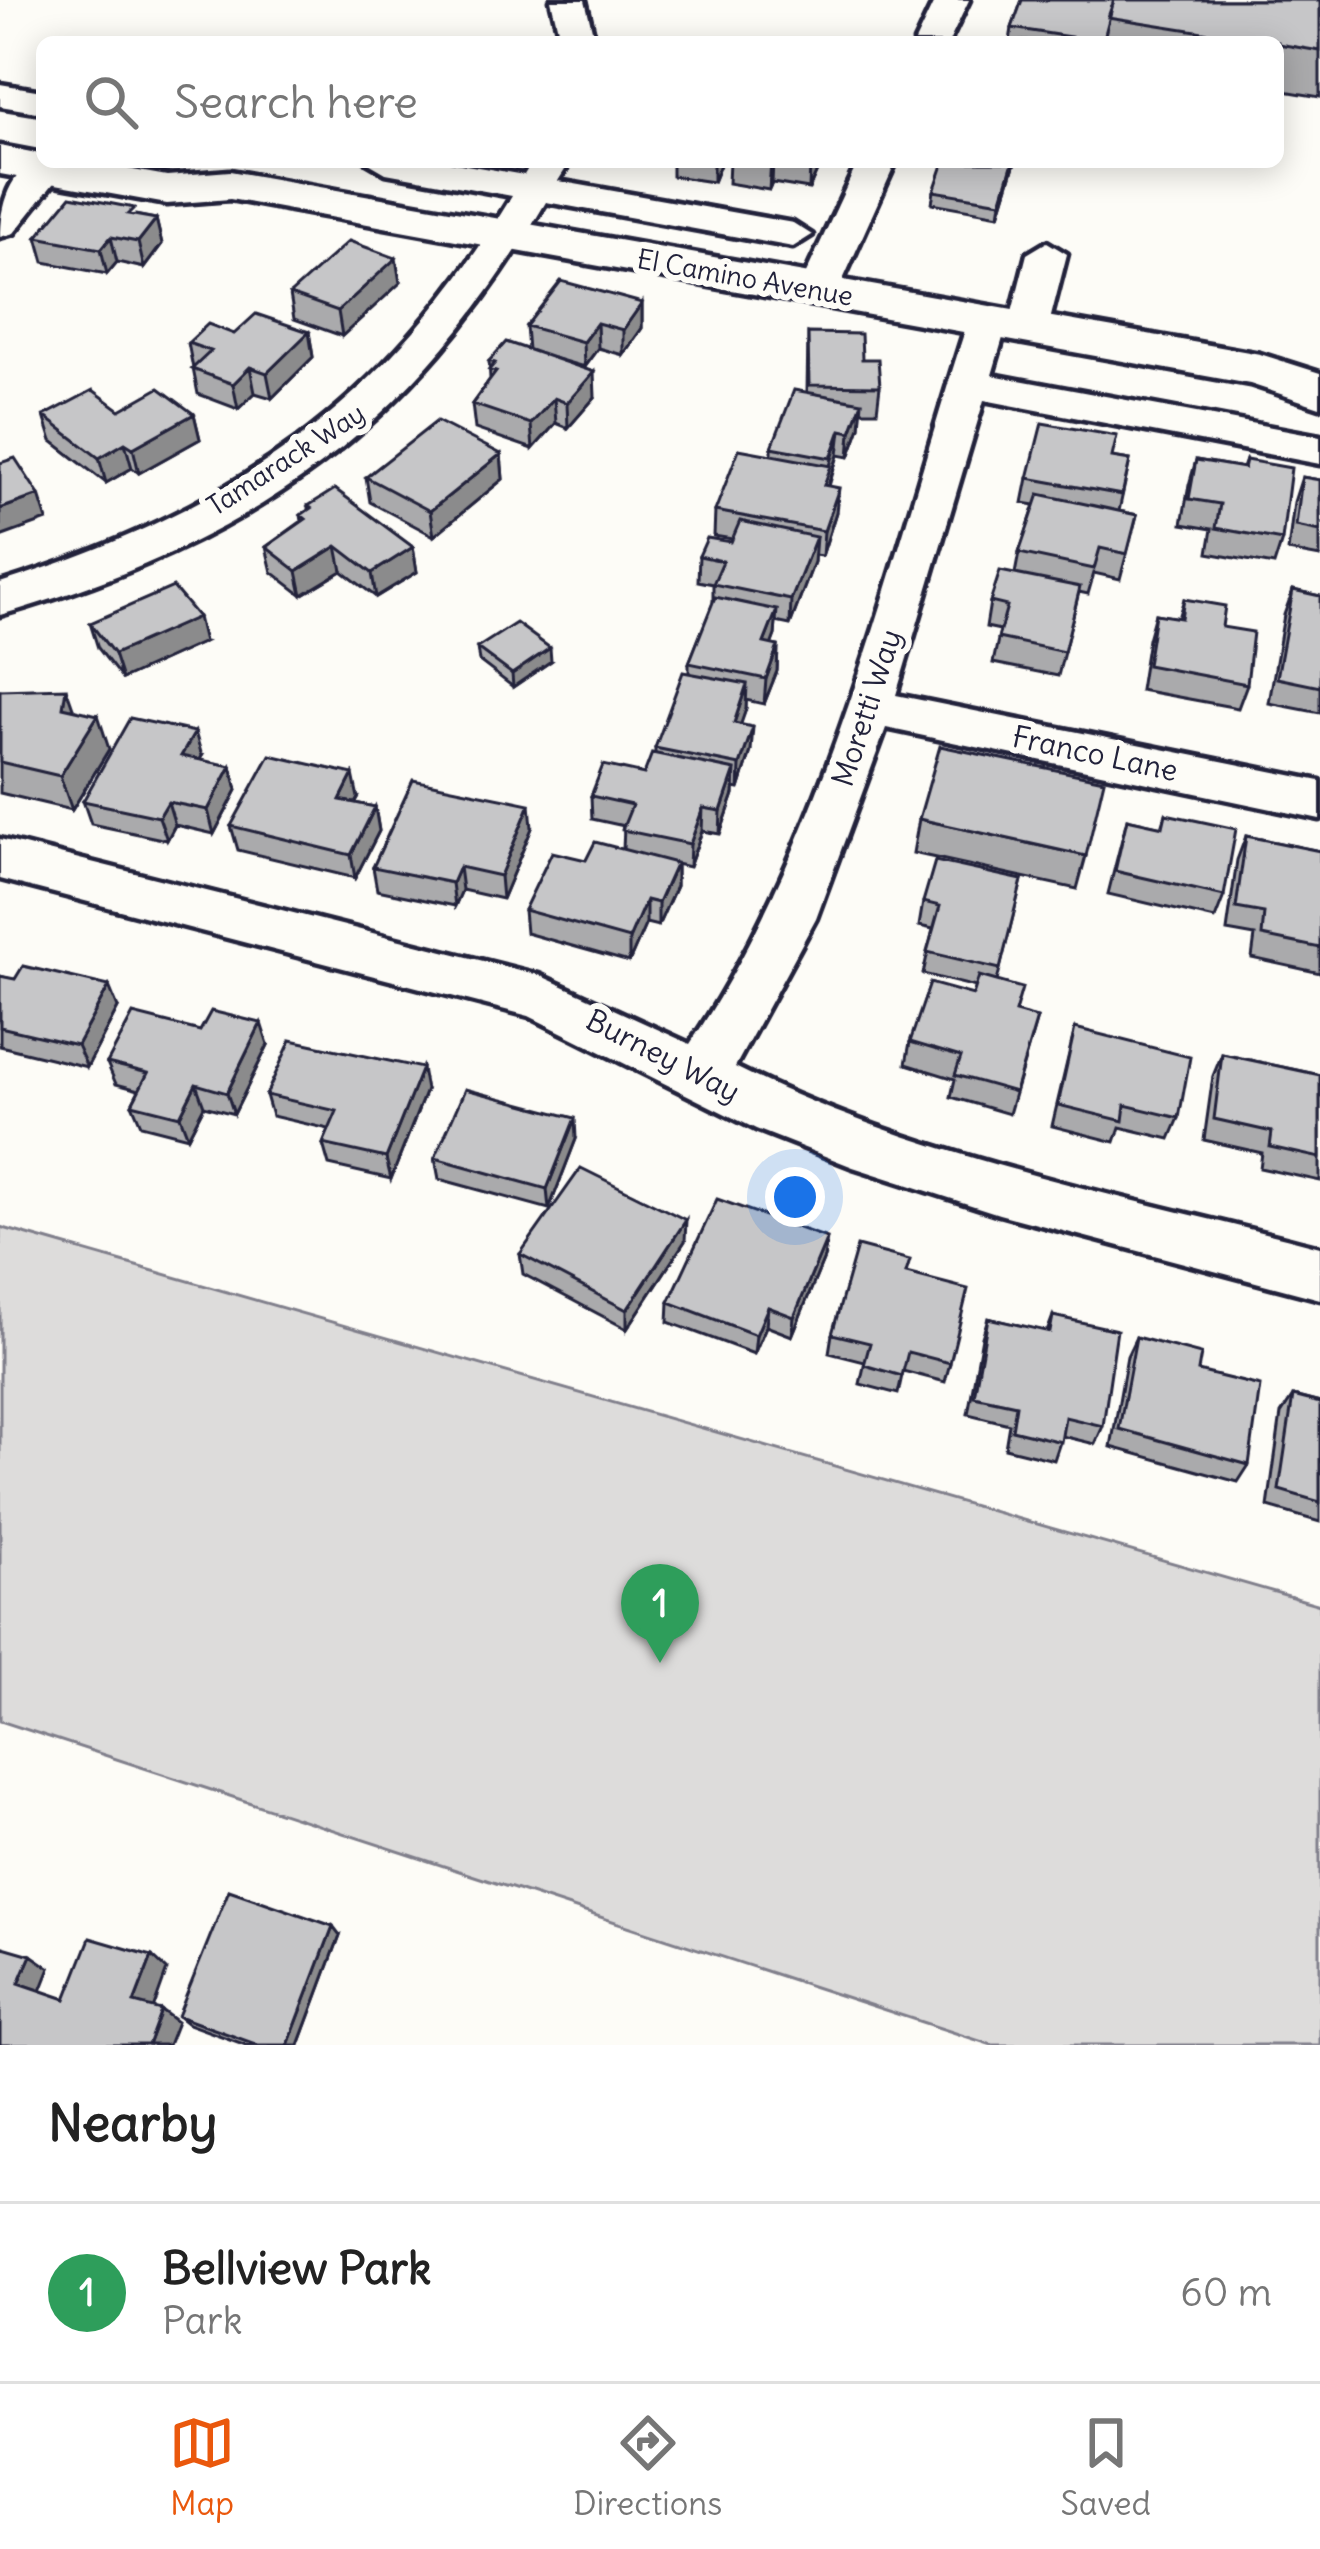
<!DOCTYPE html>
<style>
body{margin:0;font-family:Delius,sans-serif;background:#f2f2f2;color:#222}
.you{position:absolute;left:795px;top:1197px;width:42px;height:42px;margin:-30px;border:9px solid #fff;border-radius:50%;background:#1a73e8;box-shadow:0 0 0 18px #1a73e833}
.badge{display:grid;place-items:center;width:78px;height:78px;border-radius:50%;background:#ea580c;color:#fff;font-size:39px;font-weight:700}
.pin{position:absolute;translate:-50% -99px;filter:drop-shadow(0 3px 6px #0008)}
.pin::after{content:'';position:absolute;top:63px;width:42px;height:36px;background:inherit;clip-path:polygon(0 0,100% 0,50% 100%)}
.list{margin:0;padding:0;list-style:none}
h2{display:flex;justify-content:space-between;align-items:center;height:156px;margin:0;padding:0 48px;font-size:51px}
h2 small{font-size:39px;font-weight:400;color:#767676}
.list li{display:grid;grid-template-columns:78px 1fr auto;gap:36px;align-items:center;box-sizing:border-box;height:180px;padding:0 48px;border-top:3px solid #e0e0e0}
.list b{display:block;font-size:45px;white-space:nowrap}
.list p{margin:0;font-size:39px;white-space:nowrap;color:#767676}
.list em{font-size:39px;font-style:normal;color:#767676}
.icon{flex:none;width:66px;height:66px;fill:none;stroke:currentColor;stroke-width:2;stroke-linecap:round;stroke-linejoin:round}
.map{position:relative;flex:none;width:1320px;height:2045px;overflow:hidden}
.search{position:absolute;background:#fff;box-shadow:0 6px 30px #0003;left:36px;right:36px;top:36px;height:132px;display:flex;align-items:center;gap:30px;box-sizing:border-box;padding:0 42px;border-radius:18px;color:#767676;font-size:45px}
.sheet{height:336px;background:#fff}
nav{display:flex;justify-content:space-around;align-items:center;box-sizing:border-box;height:168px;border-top:3px solid #e0e0e0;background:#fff;font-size:33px;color:#767676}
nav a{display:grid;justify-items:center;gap:6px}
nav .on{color:#ea580c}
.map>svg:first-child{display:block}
.green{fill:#dddcdb;stroke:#807f8b;stroke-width:3}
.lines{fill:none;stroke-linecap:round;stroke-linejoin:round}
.minor-casing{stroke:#22223b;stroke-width:9}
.major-casing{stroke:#22223b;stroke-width:9}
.minor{fill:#fdfcf7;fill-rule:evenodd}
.major{fill:#fdfcf7;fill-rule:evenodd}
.wall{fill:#aaaaac;stroke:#22223b;stroke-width:3}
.shaded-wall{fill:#8b8b8c;stroke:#22223b;stroke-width:3}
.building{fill:#c6c6c8;stroke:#22223b;stroke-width:3}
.labels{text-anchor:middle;stroke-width:12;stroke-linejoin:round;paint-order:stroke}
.far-street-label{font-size:27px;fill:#22223b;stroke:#fdfcf7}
.street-label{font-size:30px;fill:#22223b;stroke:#fdfcf7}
</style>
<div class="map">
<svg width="1320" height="2045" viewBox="0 0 1320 2045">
<rect width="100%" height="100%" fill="#fdfcf7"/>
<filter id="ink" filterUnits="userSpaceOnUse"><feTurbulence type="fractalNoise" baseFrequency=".00833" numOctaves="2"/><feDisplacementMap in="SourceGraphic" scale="24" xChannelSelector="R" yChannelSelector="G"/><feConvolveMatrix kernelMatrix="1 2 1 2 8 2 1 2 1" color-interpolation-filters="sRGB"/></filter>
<g filter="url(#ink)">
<!-- green -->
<path class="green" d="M0 1227 1320 1605V2045H992L0 1721Z"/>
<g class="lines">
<!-- minor casing -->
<g class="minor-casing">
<path id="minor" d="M551 0H585L595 42H561Z
M935 0H969L949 42H915Z
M0 84 42 91V113L0 106Z
M42 159 60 162 65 169 14 233 0 237C0 206 9 170 42 159Z
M367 162H449L524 175 532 162H570L558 181 793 223 812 235 793 247 546 202C412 429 253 542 0 615V583C234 509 383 407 512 196L386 173Z
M858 162H896L838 291 832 299H804L798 291Z
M1047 242 1067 254 1048 328 1042 337H1014L1008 328 1027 254Z
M988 309 1002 312 1008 321 992 375 1320 436V464L984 400 896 695 1320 781V819L886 728 816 918 735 1067C918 1158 1123 1196 1320 1247V1299L999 1214 853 1167 756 1129 529 1016 0 879V839L539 975 690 1044C830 836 891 559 968 321L974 312Z"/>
</g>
<!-- major casing -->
<g class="major-casing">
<path id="major" d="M0 146 42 154V162H88L167 176 230 171 1260 354 1320 373V407L1250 384 230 199 167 204 0 174Z"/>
</g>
<!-- minor -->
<use href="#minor" class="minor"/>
<!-- major -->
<use href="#major" class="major"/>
</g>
<!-- wall -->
<path class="wall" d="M1022 0H1320V97L1278 90V42L1010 41 1012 28Z
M672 162H721L713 182 672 176Z
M729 162H821L809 189 772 183 769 190 728 183Z
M1015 162 999 215 932 203 934 191Z
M135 215 156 219 162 244 144 268 117 262 107 274 44 262 37 237Z
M400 283 342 336 294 319 290 294Z
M642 303V328L623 355 598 348 584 367 553 358 595 397 568 428 556 423 533 449 475 429 472 404 490 379 489 361 528 350 526 326Z
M309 332 313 357 272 398 255 393 238 409 198 394 188 343 234 334Z
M808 333 862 359 880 386 877 411H861L860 427 849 457 838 455 829 486 836 512 822 556 814 555V562L790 625 776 622 775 635 771 645 778 646 777 671 764 704 746 700V709L740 724 751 751 739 789 734 788V794L720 834 702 831 689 867 676 864V886L658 926 646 923 629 962 526 933 524 910 586 860 623 849 624 826 592 819 591 796 644 774 655 754V748L689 673V663L713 603V584L698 581 699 556 731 542 732 539 714 536 715 511 772 455V447L807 392Z
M120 410 194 414 200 439 139 473 132 468 106 483 52 441 44 416Z
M501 454 503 479 434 536 370 502 366 477Z
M1112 457 1130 460 1119 511 1137 515 1120 579 1094 573 1088 594 1079 592 1058 676 993 663 1000 630 986 627 990 602 1015 574 1019 553 1035 505 1023 503 1028 478Z
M1196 460 1243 468 1246 460 1282 540 1274 565 1208 553 1212 529 1182 524 1189 485Z
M1302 477 1320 480V557L1288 551 1294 502Z
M308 506 413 547 417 572 376 597 342 571 302 595 272 572 266 547 302 521 301 515 308 510Z
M1293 590 1320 596V713L1269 703 1284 615Z
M1184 599 1222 627 1247 684 1238 708 1140 690 1148 639 1155 614 1178 618Z
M90 623 204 642 122 679 98 648Z
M477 648 551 661 513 687 479 661Z
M0 690 74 709 109 749 72 810 0 793Z
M202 756 199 760 231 766 237 790 214 834 175 825 167 840 91 824 83 801Z
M358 798 355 803 375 807 379 831 355 878 238 850 231 826Z
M1166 814 1224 896 1215 919 1108 894 1127 819 1162 827Z
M919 819 1086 856 1077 889 913 853Z
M532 828 502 899 462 890 455 906 377 890 373 867Z
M1246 836 1320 851V973L1252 958 1255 936 1227 931 1237 860Z
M1022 880 997 981 1016 1013 1037 1018 1009 1114 951 1097 955 1079 906 1064 910 1042 973 995 976 987 923 974 933 929 919 926 923 902Z
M0 976 118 1008 87 1067 0 1046Z
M1075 1028 1179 1118 1170 1139 1120 1127 1115 1142 1052 1126Z
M200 1031 268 1045 234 1114 204 1106 188 1137 141 1125 132 1104 139 1090 116 1084 107 1063Z
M1222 1054 1320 1075V1181L1260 1168 1262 1153 1204 1140 1213 1076Z
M426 1090 391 1179 329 1165 323 1144 329 1129 272 1116 266 1095Z
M576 1139 549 1209 439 1179 435 1158Z
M685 1241 627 1329 523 1274 520 1254Z
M824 1258 792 1336 766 1326 754 1354 668 1322 669 1302Z
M906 1273 950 1363 945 1382 903 1371 898 1394 860 1384 865 1362 829 1353 832 1334Z
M1053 1316 1103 1426 1095 1444 1062 1436 1054 1460 1005 1448 1009 1424 968 1414 982 1337 988 1318 1047 1332Z
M1136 1337 1198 1371 1249 1465 1238 1482 1111 1447 1127 1356Z
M1293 1396 1320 1403V1522L1268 1507 1281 1414Z
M340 1935 299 2045H246L188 2024 178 2016Z"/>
<!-- shaded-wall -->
<path class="shaded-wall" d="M713 162H721L713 182Z
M771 162H773L772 183 769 190Z
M811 162H821L809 189 810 164Z
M1013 162H1015L999 215 1001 202Z
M156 219 162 244 144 268 138 242Z
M111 237 117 262 107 274 101 249Z
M396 258 400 283 342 336 338 311Z
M642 303V328L623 355V330Z
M597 323 598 348 584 367 583 342Z
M309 332 313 357 272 398 267 373Z
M250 367 255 393 238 409 233 384Z
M594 372 595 397 568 428 567 403Z
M554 398 556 423 533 449 531 424Z
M862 402 860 427 849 457 851 432Z
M194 414 200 439 139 473 133 448Z
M841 430 838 455 829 482 828 491 824 485Z
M125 443 132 468 106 483 99 458Z
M501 454 503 479 434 536 430 511Z
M839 488 836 512 822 556 824 531Z
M39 495 47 520 0 537V509Z
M816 537 814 562 790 625 791 600Z
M337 546 342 571 302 595 297 571Z
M413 547 417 572 376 597 372 573Z
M777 610 775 635 763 668 764 643Z
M198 617 204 642 122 679 114 654Z
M778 646 777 671 764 704 766 679Z
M550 648 551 661 513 687 512 674Z
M747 684 746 709 733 747 734 723Z
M66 688 78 722 63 707Z
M98 715 109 749 72 810 60 776Z
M753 727 751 751 739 789 740 765Z
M195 732 202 756 188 780 181 756Z
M231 766 237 790 214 834 208 810Z
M735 770 734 794 720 834 721 811Z
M353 774 358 798 344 823 340 800Z
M168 802 175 825 167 840 159 817Z
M530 804 532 828 502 899 500 876Z
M375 807 379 831 355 878 351 855Z
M703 808 702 831 689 867 690 844Z
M676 863V886L658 926V903Z
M459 867 462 890 455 906 452 883Z
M646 900V923L629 962V939Z
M109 986 118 1008 87 1067 77 1045Z
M261 1023 268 1045 234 1114 227 1093Z
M422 1068 426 1090 391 1179 386 1158Z
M196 1084 204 1106 188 1137 180 1116Z
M575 1118 576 1139 549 1209 547 1189Z
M686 1220 685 1241 627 1329V1310Z
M827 1238 824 1258 792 1336 794 1317Z
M768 1307 766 1326 754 1354 756 1335Z
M333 1926 340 1935 299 2045H288Z
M31 1955 50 1968 39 1996 19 1983Z
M152 1956 167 1970 151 2015 134 2003Z
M161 2010 177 2022 168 2045H148Z"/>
<!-- building -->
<path class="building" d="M1022 0H1114L1103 42 1012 28Z
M1114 0H1320V51L1278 44V42H1266L1108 17Z
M944 162H1013L1001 202 934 191Z
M71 196 134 208 128 214 156 219 138 242 111 237 101 249 37 237Z
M349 241 396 258 338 311 290 294Z
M561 281 642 303 623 330 597 323 583 342 526 326Z
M256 314 309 332 267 373 250 367 233 384 192 369 211 351 188 343 208 324 234 334Z
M808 333 861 334 862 359H878L880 386 809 385Z
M506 342 594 372 567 403 554 398 531 424 472 404 496 372 489 370 495 363 489 361Z
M159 388 194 414 133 448 125 443 99 458 44 416 93 390 120 410Z
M794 390 862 402 851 432 841 430 831 458 772 447Z
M437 421 501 454 430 511 366 477Z
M1042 423 1117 436 1112 457 1130 460 1122 495 1028 478Z
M739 449 831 466 824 485 839 488 824 531 715 511Z
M15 458 39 495 0 509V463Z
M1196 460 1244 468 1246 460 1291 468 1282 540 1216 528 1220 504 1189 499Z
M1302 477 1320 480V531L1296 526Z
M335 489 413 547 372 573 337 546 297 571 266 547 306 519 301 515 311 508 308 506Z
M1039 494 1137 515 1127 554 1100 548 1094 569 1019 553Z
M740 521 816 537 791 600 713 584 723 561 699 556 707 538 731 542Z
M1000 571 1080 587 1064 652 998 638 1007 606 990 602Z
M173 587 198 617 114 654 90 623Z
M1293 590 1320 596V687L1277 678Z
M715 597 777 610 764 643 778 646 766 679 689 663Z
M1184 599 1225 606 1222 627 1253 632 1247 684 1147 665 1155 614 1181 618Z
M516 623 550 648 512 674 477 648Z
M683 672 747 684 734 723 753 727 740 765 655 748Z
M66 688 63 707 98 715 60 776 0 762V690Z
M130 718 195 732 181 756 231 766 208 810 168 802 159 817 83 801Z
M940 746 1104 780 1086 856 919 819Z
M652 753 735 770 721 811 703 808 690 844 622 830 632 805 591 796 603 765 644 774Z
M270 755 353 774 340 800 375 807 351 855 231 826Z
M413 780 530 804 500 876 459 867 452 883 373 867Z
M1166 814 1236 829 1224 896 1115 871 1127 819 1163 827Z
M1246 836 1320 851V948L1262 936 1264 913 1236 908Z
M595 842 676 863 658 903 646 900 629 939 524 910 552 852 586 860Z
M935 861 1022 880 1000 969 927 952 940 906 923 902Z
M23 966 109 986 77 1045 0 1027V976L15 979Z
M979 976 1022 988 1015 1012 1037 1018 1015 1092 955 1075 961 1057 910 1042 930 983 973 995Z
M211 1011 261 1023 227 1093 196 1084 180 1116 132 1104 148 1073 107 1063 133 1014 200 1031Z
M1075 1028 1190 1057 1179 1118 1125 1105 1123 1121 1058 1105Z
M291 1040 422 1068 386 1158 323 1144 337 1111 266 1095Z
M1222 1054 1320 1075V1158L1270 1147 1272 1132 1214 1119Z
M465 1089 575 1118 547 1189 435 1158Z
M581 1168 686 1220 627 1310 520 1254Z
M717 1199 827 1238 794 1317 768 1307 756 1335 669 1302Z
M857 1246 910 1260 906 1273 968 1289 950 1363 908 1352 902 1376 864 1365 870 1343 832 1334Z
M1053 1316 1117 1330 1103 1426 1065 1417 1061 1442 1012 1430 1016 1405 974 1396 988 1318 1050 1332Z
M1136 1337 1201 1354 1198 1371 1260 1386 1249 1465 1119 1429Z
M1293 1396 1320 1403V1502L1279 1490Z
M229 1890 333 1926 288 2045H258L178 2016Z
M90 1938 152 1956 134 2003 161 2010 148 2045H0V1946L31 1955 19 1983 66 1999Z"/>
</g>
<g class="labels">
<!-- far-street labels -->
<g class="far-street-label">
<text transform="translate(745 278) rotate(10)" y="9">El Camino Avenue</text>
<text transform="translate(286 460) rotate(-33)" y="9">Tamarack Way</text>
</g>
<!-- street labels -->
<g class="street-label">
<text transform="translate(867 708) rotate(-72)" y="10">Moretti Way</text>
<text transform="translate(1095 754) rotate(12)" y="10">Franco Lane</text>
<text transform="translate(663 1056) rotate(27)" y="10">Burney Way</text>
</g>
</g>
</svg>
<div class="you"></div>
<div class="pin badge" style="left:660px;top:1663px;background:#2e9e5b">1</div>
<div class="search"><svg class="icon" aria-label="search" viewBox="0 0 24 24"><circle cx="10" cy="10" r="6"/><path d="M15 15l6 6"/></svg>Search here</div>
</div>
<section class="sheet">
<h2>Nearby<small></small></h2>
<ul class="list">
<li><span class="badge" style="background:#2e9e5b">1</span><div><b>Bellview Park</b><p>Park</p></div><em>60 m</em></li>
</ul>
</section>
<nav>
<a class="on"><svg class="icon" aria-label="map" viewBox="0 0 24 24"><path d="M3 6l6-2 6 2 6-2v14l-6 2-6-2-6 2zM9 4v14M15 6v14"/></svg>Map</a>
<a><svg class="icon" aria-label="directions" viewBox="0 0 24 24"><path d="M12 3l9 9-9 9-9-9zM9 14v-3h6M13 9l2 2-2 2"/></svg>Directions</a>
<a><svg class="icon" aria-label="saved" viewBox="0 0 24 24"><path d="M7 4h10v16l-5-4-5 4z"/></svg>Saved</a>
</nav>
